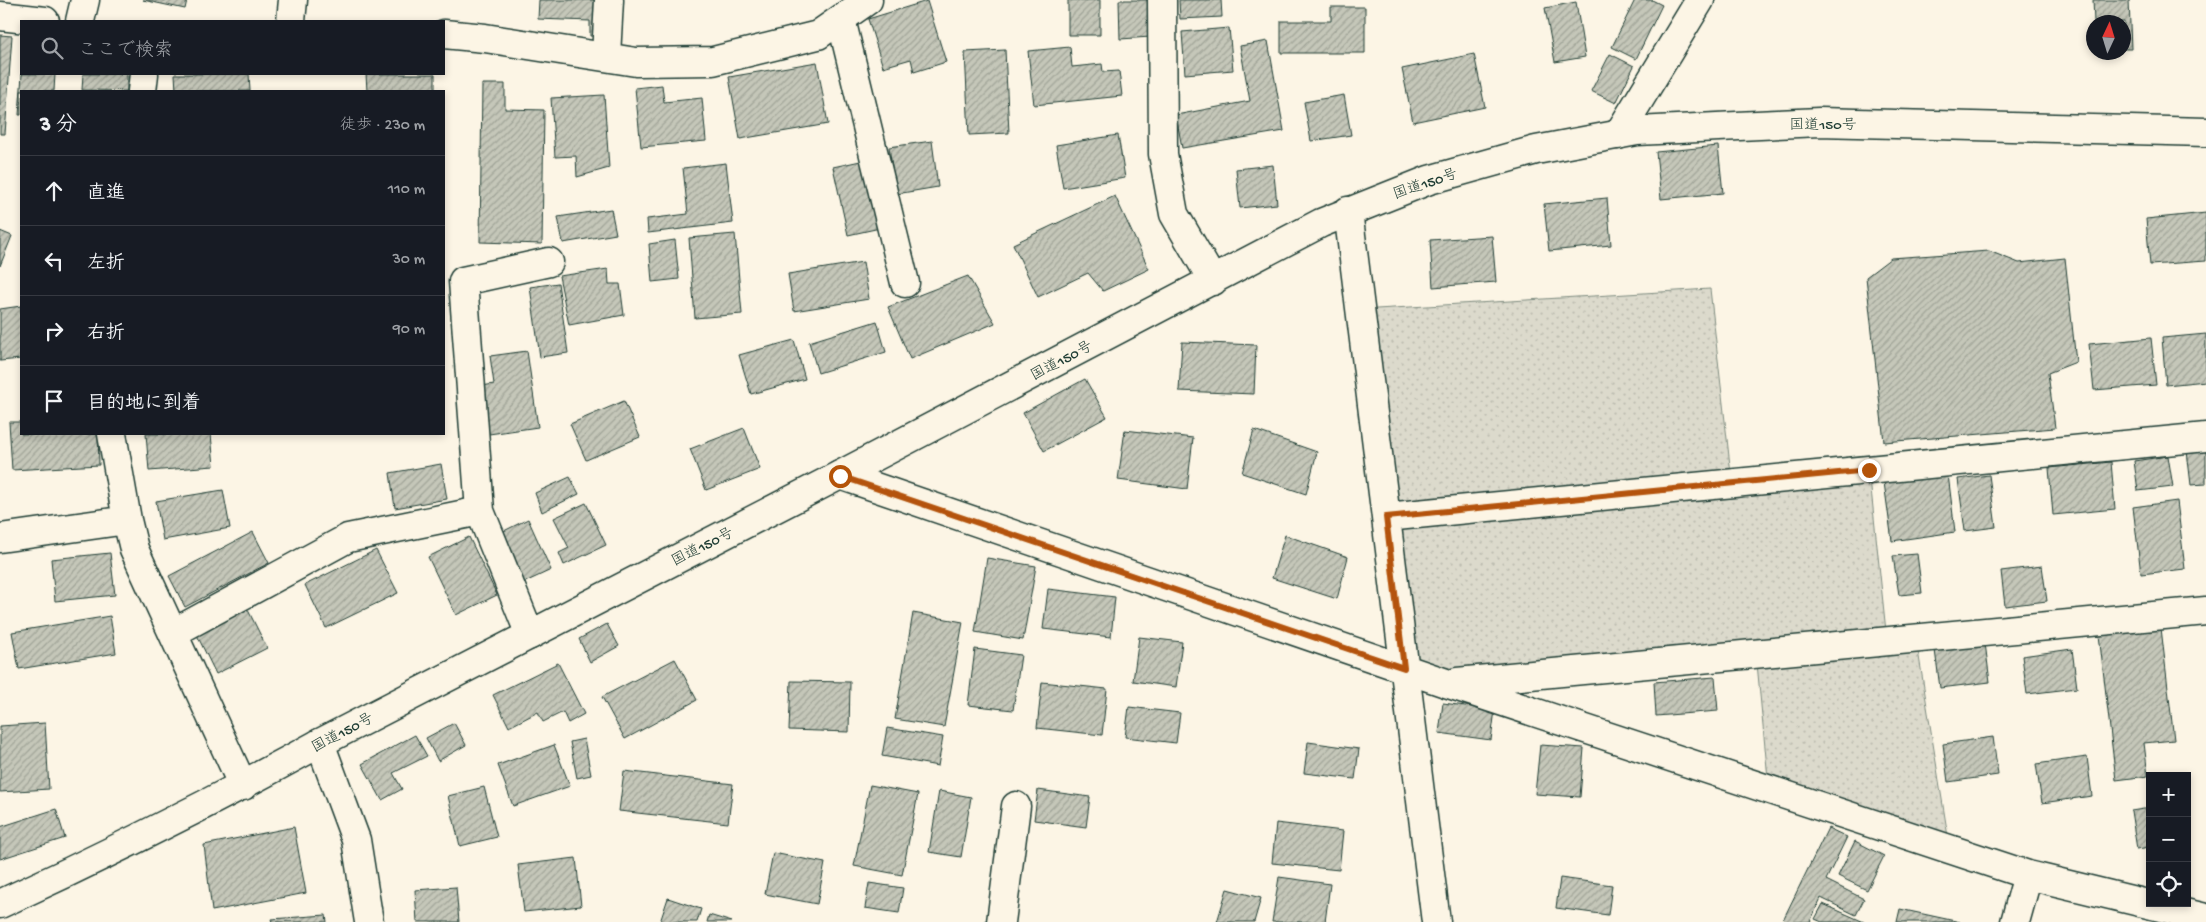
<!DOCTYPE html>
<html lang="ja">
<meta charset="utf-8">
<style>
body{margin:0;font-family:"Gochi Hand","Klee One",sans-serif;background:#242831;color:#f1f3f6}
.controls{position:absolute;right:15px;bottom:15px;display:grid;overflow:hidden;border-radius:0px;box-shadow:0 2px 8px #0003}
.controls button{width:45px;height:45px;display:grid;place-items:center;padding:0;border:0;border-bottom:1px solid #363941;background:#171b24;color:#f1f3f6;font:25px sans-serif}
.compass{position:absolute;left:2086px;top:15px;width:45px;height:45px;border-radius:50%;background:#171b24;box-shadow:0 2px 8px #0003;rotate:4deg}
.stop{position:absolute;width:15px;height:15px;margin:-11px;border:4px solid #b45309;border-radius:50%;background:#fff}
.stop.end{background:#b45309;border-color:#fff;box-shadow:0 1px 5px #0008}
.list{margin:0;padding:0;list-style:none}
h2{display:flex;justify-content:space-between;align-items:center;height:65px;margin:0;padding:0 20px;font-size:21px}
h2 small{font-size:16px;font-weight:400;color:#9ea1a6}
.list li{display:grid;grid-template-columns:32px 1fr auto;gap:15px;align-items:center;box-sizing:border-box;height:70px;padding:0 20px;border-top:1px solid #363941}
.list b{display:block;font-size:19px;white-space:nowrap}
.list em{font-size:16px;font-style:normal;color:#9ea1a6}
.icon{flex:none;width:28px;height:28px;fill:none;stroke:currentColor;stroke-width:2;stroke-linecap:round;stroke-linejoin:round}
.map{position:relative;flex:none;width:2206px;height:922px;overflow:hidden}
.search{position:absolute;background:#171b24;box-shadow:0 2px 8px #0003;left:20px;top:20px;width:425px;height:55px;display:flex;align-items:center;gap:12px;box-sizing:border-box;padding:0 18px;border-radius:0px;color:#9ea1a6;font-size:19px}
.panel{position:absolute;background:#171b24;box-shadow:0 2px 8px #0003;left:20px;top:90px;width:425px;height:345px;border-radius:0px}
.map>svg:first-child{display:block}
.grass{fill:url(#grass-dots);stroke:#7e8c80}
.building{fill:url(#building-hatch);stroke:#1f3d34}
.lines{fill:none;stroke-linecap:round;stroke-linejoin:round}
.minor-casing{stroke:#1f3d34;stroke-width:31}
.tertiary-casing{stroke:#1f3d34;stroke-width:31}
.trunk-casing{stroke:#1f3d34;stroke-width:31}
.minor{stroke:#fcf5e5;stroke-width:28}
.tertiary{stroke:#fcf5e5;stroke-width:28}
.trunk{stroke:#fcf5e5;stroke-width:28}
.route{stroke:#b45309;stroke-width:6}
.labels{text-anchor:middle;stroke-width:4.5;stroke-linejoin:round;paint-order:stroke}
.street-label{font-size:15px;fill:#1f3d34;stroke:#fcf5e5}
</style>
<div class="map">
<svg width="2206" height="922" viewBox="0 0 2206 922">
<defs>
<pattern id="grass-dots" width="8" height="8" patternUnits="userSpaceOnUse" patternTransform="scale(1.25)"><rect width="8" height="8" fill="#dcdacc"/><path d="M2 2h.1M6 6h.1" fill="none" stroke="#bcbcb0" stroke-width="1.8" stroke-linecap="round"/></pattern>
<pattern id="building-hatch" width="6" height="6" patternUnits="userSpaceOnUse" patternTransform="scale(1.25)"><rect width="6" height="6" fill="#c5c7b9"/><path d="M-1 1l2-2M0 6l6-6M5 7l2-2" fill="none" stroke="#9fa397"/></pattern>
</defs>
<rect width="100%" height="100%" fill="#fcf5e5"/>
<filter id="ink" filterUnits="userSpaceOnUse"><feTurbulence type="fractalNoise" baseFrequency=".02" numOctaves="2"/><feDisplacementMap in="SourceGraphic" scale="10" xChannelSelector="R" yChannelSelector="G"/><feConvolveMatrix kernelMatrix="1 2 1 2 8 2 1 2 1" color-interpolation-filters="sRGB"/></filter>
<g filter="url(#ink)">
<!-- grass -->
<path class="grass" d="M1710 289 1732 483 1869 470 1887 641 1916 638 1950 849 1769 789 1756 653 1446 683 1404 668 1360 310Z"/>
<!-- building -->
<path class="building" d="M143 0H187L185 9Z
M539 0H603L602 36H590V21L538 19Z
M1068 0H1100V35H1068Z
M1119 0H1150L1151 37 1120 39Z
M1179 0H1221L1222 17 1180 19Z
M1635 0H1652L1662 5 1636 59 1612 47Z
M2093 0H2129L2131 49H2124V22H2094Z
M927 1 946 62 914 72 911 59 883 67 868 19Z
M1576 2 1585 57 1555 62 1545 8Z
M1331 7H1365V53H1281V21H1331Z
M1229 28 1233 70 1185 74 1182 32Z
M0 35 12 36 5 134H0Z
M1268 41 1284 131 1182 148 1176 115 1250 101 1240 46Z
M1070 47 1072 67 1102 64 1103 72 1119 71 1122 96 1034 105 1028 51Z
M1005 50 1009 133 969 135 965 52Z
M1474 54 1485 107 1413 122 1402 69Z
M1610 54 1634 66 1616 103 1591 91Z
M817 62 828 124 740 139 729 77Z
M22 74H55L54 91H21V115H19Z
M83 74H127V91L82 90Z
M175 74H249L250 91H176Z
M366 74H435V91H367Z
M482 84H505V109L544 110 542 244 480 242Z
M662 85 664 102 702 98 706 141 641 147 635 88Z
M604 95 609 168 577 177 576 156 555 157 551 98Z
M1344 95 1351 135 1311 141 1304 102Z
M1118 135 1125 178 1063 188 1056 145Z
M932 141 938 187 896 194 889 147Z
M1718 146 1723 193 1661 199 1656 152Z
M865 160 880 228 848 235 833 167Z
M726 163 733 223 648 233 647 219 688 214 683 168Z
M1273 165 1277 204 1240 208 1236 169Z
M1115 196 1149 269 1103 291 1088 273 1038 297 1013 244Z
M1607 198 1611 245 1549 251 1544 204Z
M611 209 616 234 563 243 558 217Z
M2206 213V261L2150 265 2146 219Z
M0 231 12 236 0 266Z
M735 234 742 314 695 318 689 238Z
M1492 236 1496 282 1433 287 1430 240Z
M675 240 679 279 652 282 649 244Z
M1989 251 2019 263 2065 258 2076 362 2048 373 2055 428 1884 442 1866 277 1891 258Z
M863 262 869 299 794 311 788 274Z
M608 269 609 284H620L624 315 569 325 559 276Z
M968 276 995 323 910 359 888 307Z
M558 283 568 353 540 357 530 287Z
M21 306V359L0 361V309Z
M877 321 886 352 818 373 809 342Z
M2206 334V381L2166 385 2162 338Z
M2151 338 2156 385 2094 390 2089 344Z
M794 340 805 379 751 394 739 355Z
M1182 342 1256 345 1254 394 1179 391Z
M527 351 538 427 489 434 482 386 494 384 490 356Z
M1085 379 1107 417 1044 451 1023 413Z
M624 401 640 437 586 460 570 424Z
M9 422H21V434H98L99 465 12 470Z
M744 428 760 469 706 490 690 449Z
M1125 430 1193 438 1187 489 1118 480Z
M1254 430 1317 452 1306 494 1242 473Z
M146 434H211L214 466 149 471Z
M2206 449V484L2191 485 2187 451Z
M2168 456 2173 487 2138 491 2134 461Z
M2111 462 2115 509 2053 515 2049 468Z
M441 464 447 499 395 508 390 473Z
M1947 466 1955 532 1892 541 1883 475Z
M1989 475 1996 527 1965 531 1958 479Z
M570 477 579 494 542 512 535 493Z
M223 490 230 528 163 540 156 501Z
M2177 501 2185 569 2141 574 2133 507Z
M586 503 606 545 564 565 559 553 569 548 554 518Z
M528 519 551 570 523 583 500 533Z
M253 532 269 563 185 607 169 576Z
M1285 535 1348 557 1337 599 1272 578Z
M469 537 497 595 456 615 428 557Z
M376 550 398 593 326 628 305 585Z
M110 553 115 595 55 601 51 559Z
M1917 554 1922 593 1899 595 1893 556Z
M987 558 1036 566 1023 640 975 632Z
M2042 566 2047 601 2005 606 2001 571Z
M1048 589 1115 597 1111 637 1043 629Z
M247 608 267 648 216 674 196 633Z
M913 613 963 622 944 727 895 719Z
M110 616 116 653 19 669 12 632Z
M607 624 619 646 590 662 579 639Z
M2161 628 2174 740 2144 743 2148 776 2116 780 2099 635Z
M1139 637 1182 642 1176 687 1133 681Z
M1985 643 1990 682 1940 688 1935 650Z
M975 649 1021 655 1013 710 968 705Z
M2072 649 2077 688 2027 694 2022 656Z
M675 659 697 700 625 739 602 697Z
M558 663 584 714 568 723 563 712 543 722 538 712 509 727 493 695Z
M1715 677 1718 711 1656 716 1654 682Z
M791 681 850 682 849 732 789 730Z
M1042 682 1107 689 1102 735 1037 728Z
M1443 703 1495 710 1491 740 1439 733Z
M1129 707 1180 713 1176 743 1125 737Z
M45 723 49 789 0 792V726Z
M454 723 466 745 438 761 426 738Z
M887 728 943 737 938 766 882 756Z
M415 735 427 756 393 773 402 789 382 800 362 764Z
M1993 737 1998 775 1948 782 1943 744Z
M584 739 591 775 577 778 570 742Z
M1308 742 1359 749 1355 779 1304 773Z
M554 745 570 786 513 806 498 765Z
M1540 745 1584 748 1580 797 1535 794Z
M2087 757 2092 796 2042 803 2036 764Z
M624 771 733 784 728 823 619 811Z
M870 785 918 794 902 875 854 866Z
M484 787 497 837 460 846 448 796Z
M1038 790 1090 797 1086 827 1034 820Z
M939 791 971 797 961 857 929 852Z
M2150 808V847L2137 849 2131 811Z
M56 809 65 838 0 859V827Z
M1276 823 1343 831 1339 870 1272 863Z
M294 827 306 893 212 911 204 845Z
M1828 828 1847 837 1826 880 1864 899 1856 915 1821 898 1810 922H1782Z
M1855 841 1884 856 1867 890 1838 876Z
M773 853 825 863 817 904 765 894Z
M576 858 581 906 524 912 518 865Z
M1279 877 1330 884 1325 922H1272Z
M1560 878 1612 885 1608 915 1556 908Z
M869 883 903 888 899 913 865 908Z
M456 887 459 922H417L415 890Z
M1227 889 1261 898 1254 922H1217Z
M668 898 701 909 697 922H660Z
M1823 904 1864 922H1822L1815 919Z
M1900 909 1960 922H1897Z
M326 915 327 922H272L271 919Z
M709 915 732 922H707Z"/>
<g class="lines">
<!-- minor casing -->
<g class="minor-casing">
<path id="minor" d="M1162 0 1163 154 1174 214 1213 281
M0 16 45 21
M841 19 905 283
M80 21 85 0
M291 21 293 0
M444 34 485 38 636 62 713 61 818 35 868 0
M606 56 609 0
M142 91 144 74
M1618 135 1700 0
M1348 211 1436 922
M112 434 127 520 134 549 243 786
M840 475 1446 683 2028 875 2206 918
M1386 517 2206 437
M0 538 127 520
M173 633 348 538 480 511
M530 635 480 511 463 281 549 262
M1457 682 2206 611
M1001 922 1016 806
M2015 922 2028 875"/>
</g>
<!-- tertiary casing -->
<g class="tertiary-casing">
<path id="tertiary" d="M320 743 356 840 369 922"/>
</g>
<!-- trunk casing -->
<g class="trunk-casing">
<path id="trunk" d="M0 904C109 854 215 801 320 743L840 475 1321 223 1429 180 1536 150 1637 131 1819 122 2206 132"/>
</g>
<!-- minor -->
<use href="#minor" class="minor"/>
<!-- tertiary -->
<use href="#tertiary" class="tertiary"/>
<!-- trunk -->
<use href="#trunk" class="trunk"/>
</g>
</g>
<g class="lines" filter="url(#ink)">
<!-- route -->
<path class="route" d="M840 476 1404 668 1386 517 1869 470"/>
</g>
<g class="labels">
<!-- street labels -->
<g class="street-label">
<text x="1823" y="129">国道150号</text>
<text transform="translate(1425 183) rotate(-19)" y="5">国道150号</text>
<text transform="translate(1061 360) rotate(-28)" y="5">国道150号</text>
<text transform="translate(702 546) rotate(-27)" y="5">国道150号</text>
<text transform="translate(342 732) rotate(-28)" y="5">国道150号</text>
</g>
</g>
</svg>
<div class="controls">
<button>+</button>
<button>−</button>
<button><svg class="icon" aria-label="locate" viewBox="0 0 24 24"><circle cx="12" cy="12" r="6"/><path d="M12 2v4M12 18v4M2 12h4M18 12h4"/></svg></button>
</div>
<svg class="compass" viewBox="-18 -18 36 36"><path d="M0-13l5 13h-10z" fill="#e53935"/><path d="M0 13l5-13h-10z" fill="#9ea1a6"/></svg>
<div class="stop" style="left:840px;top:476px"></div>
<div class="stop end" style="left:1869px;top:470px"></div>
<div class="search"><svg class="icon" aria-label="search" viewBox="0 0 24 24"><circle cx="10" cy="10" r="6"/><path d="M15 15l6 6"/></svg>ここで検索</div>
<section class="panel">
<h2>3 分<small>徒歩 · 230 m</small></h2>
<ul class="list">
<li><svg class="icon" aria-label="ahead" viewBox="0 0 24 24"><path d="M12 20V5M6 11l6-6 6 6"/></svg><div><b>直進</b></div><em>110 m</em></li>
<li><svg class="icon" aria-label="left" viewBox="0 0 24 24"><path d="M17 20v-9H6M10 6l-5 5 5 5"/></svg><div><b>左折</b></div><em>30 m</em></li>
<li><svg class="icon" aria-label="right" viewBox="0 0 24 24"><path d="M7 20v-9h11M14 6l5 5-5 5"/></svg><div><b>右折</b></div><em>90 m</em></li>
<li><svg class="icon" aria-label="arrive" viewBox="0 0 24 24"><path d="M6 21V4h12l-3 4 3 4H6"/></svg><div><b>目的地に到着</b></div></li>
</ul>
</section>
</div>
